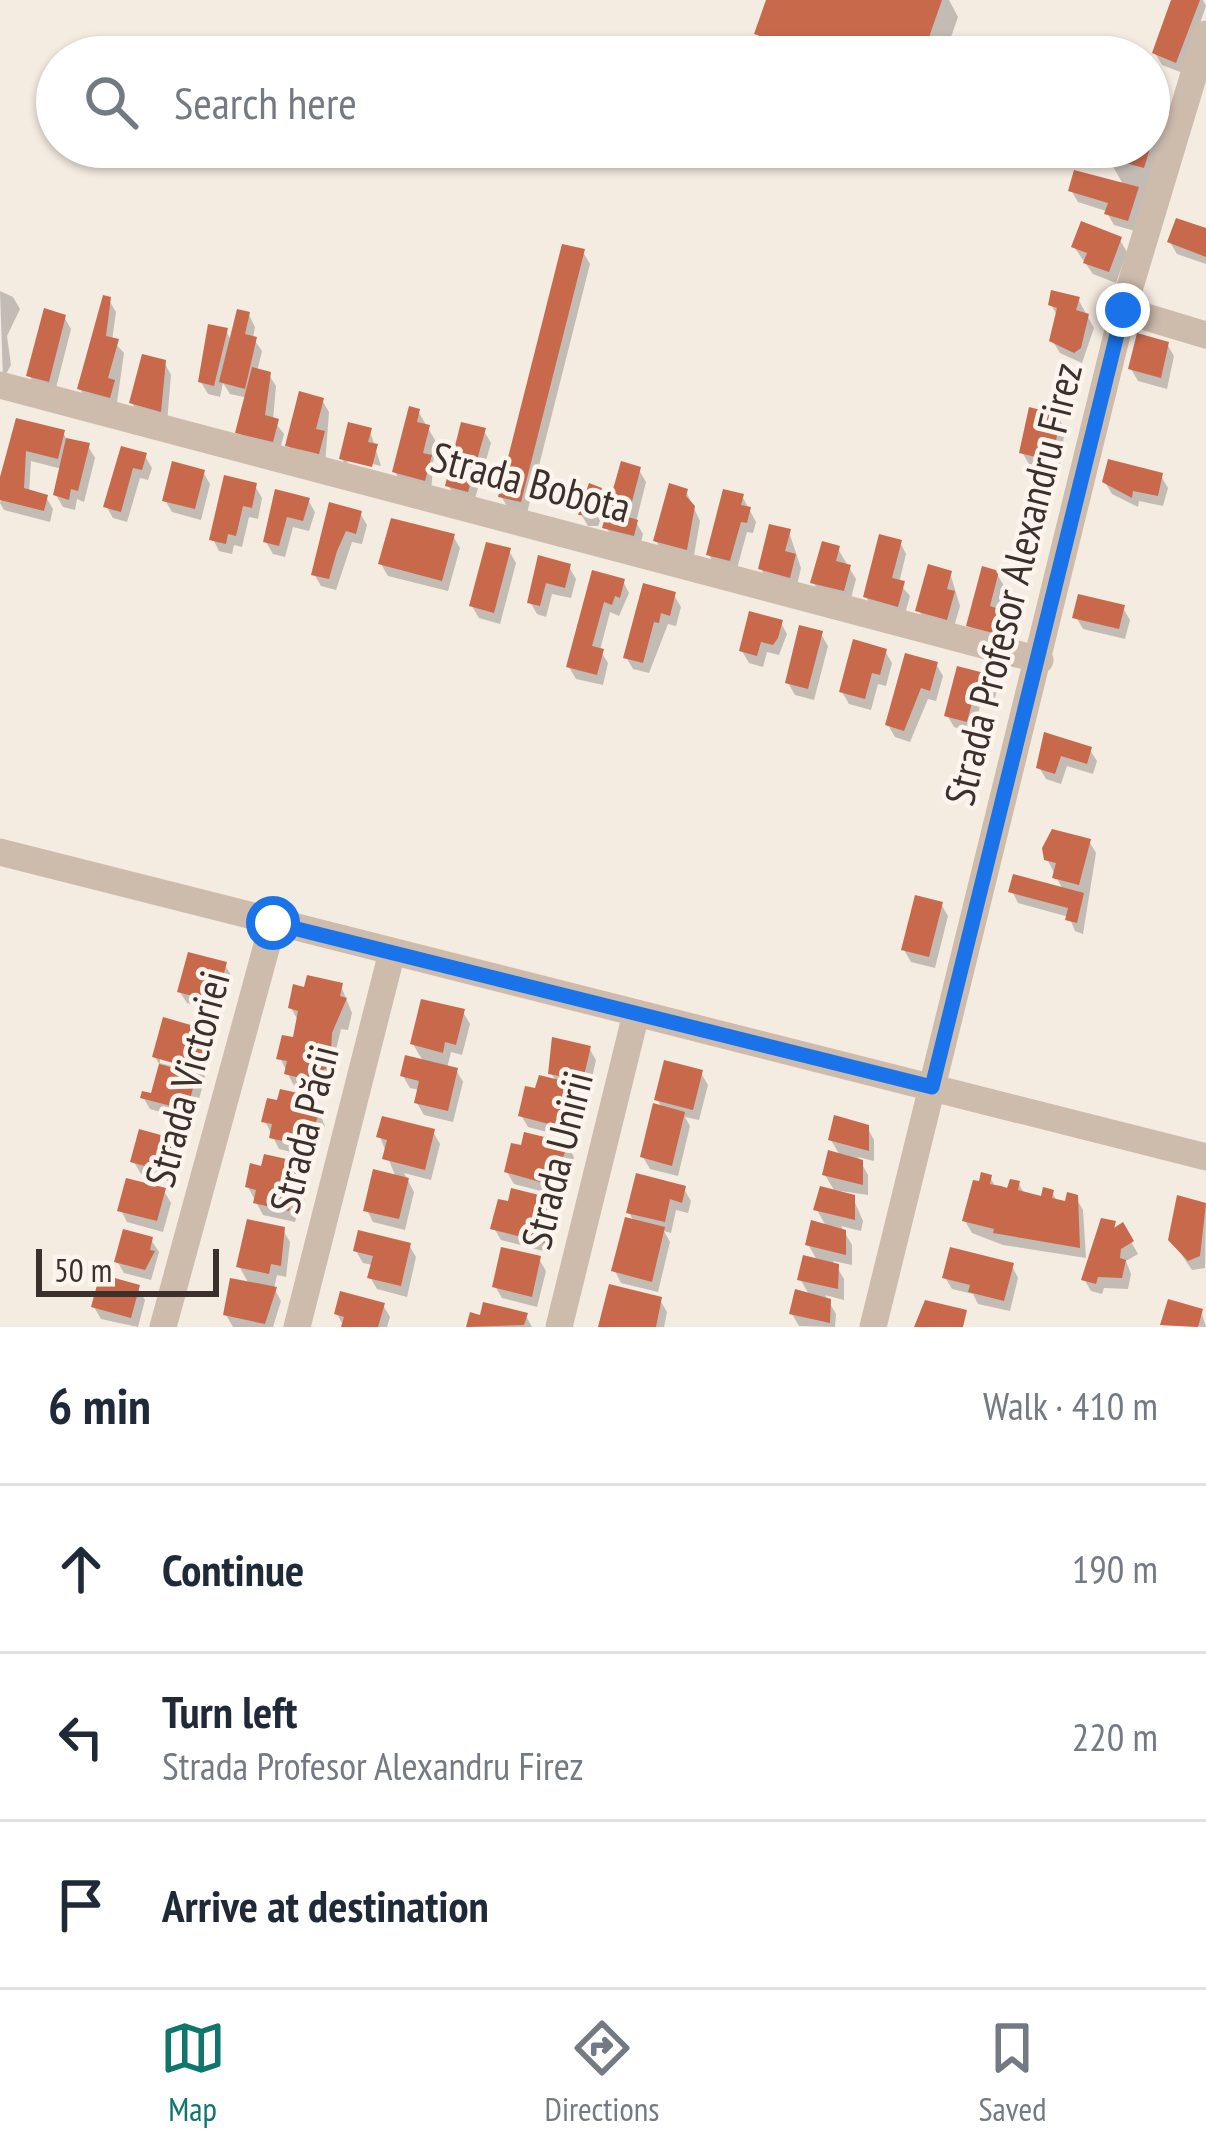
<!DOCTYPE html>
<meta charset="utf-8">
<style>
body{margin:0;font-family:"PT Sans Narrow",sans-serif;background:#f2f2f3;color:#1f2937}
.scale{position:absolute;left:36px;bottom:30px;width:183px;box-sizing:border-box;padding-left:12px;border:6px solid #3b302b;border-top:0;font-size:33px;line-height:42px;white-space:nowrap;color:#3b302b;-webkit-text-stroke:9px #fbf5ee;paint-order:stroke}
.stop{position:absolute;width:36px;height:36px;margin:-27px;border:9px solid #1a73e8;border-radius:50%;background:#fff}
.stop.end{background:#1a73e8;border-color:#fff;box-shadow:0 3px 12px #0008}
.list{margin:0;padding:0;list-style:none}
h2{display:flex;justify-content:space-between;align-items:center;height:156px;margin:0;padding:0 48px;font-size:51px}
h2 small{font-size:39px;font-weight:400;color:#747a83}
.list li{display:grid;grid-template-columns:78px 1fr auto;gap:36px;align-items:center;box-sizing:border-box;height:168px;padding:0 48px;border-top:3px solid #e0e1e3}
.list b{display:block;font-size:45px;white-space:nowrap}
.list p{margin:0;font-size:39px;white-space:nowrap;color:#747a83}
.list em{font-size:39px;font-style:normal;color:#747a83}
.icon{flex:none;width:66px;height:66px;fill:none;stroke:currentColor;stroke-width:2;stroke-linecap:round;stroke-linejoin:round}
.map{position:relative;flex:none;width:1206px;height:1327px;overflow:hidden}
.search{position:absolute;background:#fff;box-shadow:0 3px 9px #0004;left:36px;right:36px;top:36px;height:132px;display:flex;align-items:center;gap:30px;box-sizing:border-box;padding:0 42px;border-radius:66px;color:#747a83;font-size:45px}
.sheet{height:660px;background:#fff}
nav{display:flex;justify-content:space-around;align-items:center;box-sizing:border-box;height:168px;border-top:3px solid #e0e1e3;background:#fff;font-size:33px;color:#747a83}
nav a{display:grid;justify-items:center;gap:6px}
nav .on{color:#0f766e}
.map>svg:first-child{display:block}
.shadow{fill:#0003}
.building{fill:#c8694b}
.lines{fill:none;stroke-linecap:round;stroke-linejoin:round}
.minor{stroke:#cdbbac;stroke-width:27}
.route{stroke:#1a73e8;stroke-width:15}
.labels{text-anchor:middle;stroke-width:9;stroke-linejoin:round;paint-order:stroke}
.street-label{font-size:42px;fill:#3b302b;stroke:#fbf5ee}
</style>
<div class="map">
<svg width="1206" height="1327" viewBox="0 0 1206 1327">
<rect width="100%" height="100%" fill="#f4ebe1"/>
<!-- shadow -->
<path class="shadow" d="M769 0H949L958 17 944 57H771L758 34Z
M1174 0H1203L1206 6 1183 73 1162 65 1155 53Z
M1149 94 1164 99 1185 135 1135 231 1114 225 1106 211 1078 202 1071 190 1124 186 1107 156 1109 147H1149Z
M1206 232V264L1177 254 1170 242Z
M1120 240 1127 252 1116 283 1093 274 1074 247Z
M583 252 590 264 527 513 508 508 501 496Z
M0 291 13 297 20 309 7 336 11 365 3 379Z
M1078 299 1094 328 1082 363 1060 353 1052 340 1058 317 1051 305Z
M109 300 116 312 112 340 124 353 116 409 87 401 80 389Z
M249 315 255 327 253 338 262 351 257 372 269 375 276 386 273 420 284 434 279 453 246 444 239 432 248 398 230 394 223 383 220 397 208 394 201 382 226 331 232 342Z
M64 317 71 329 55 392 36 387 29 375Z
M1167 344 1174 356 1167 389 1138 381 1131 369Z
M164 362 171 375 167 422 139 415 132 403Z
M322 400 329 412 325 465 295 457 288 445Z
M418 411 435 440 431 492 402 484 395 472Z
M1058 417 1065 429 1059 471 1029 464 1022 452Z
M18 422 63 433 68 441 88 446 95 458 84 502 77 499 75 510 63 507 56 495 62 469 31 461 29 493 46 497 53 509 50 522 4 510 0 503Z
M370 431 381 466 347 458 349 471 342 459Z
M484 431 491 443 474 502 455 497 448 485Z
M123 450 145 456 152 468 148 480 140 478 127 522 113 518 106 506Z
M639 470 646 482 636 522 643 534 640 546 613 539 606 527Z
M203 472 210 484 201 520 172 512 165 500Z
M1161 476 1168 488 1163 506 1139 501 1138 507 1112 494 1105 482Z
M255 486 262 498 258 519 249 517 242 547 234 545 232 554 219 551 213 539Z
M600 490 607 502 598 526H588L581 514Z
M686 491 700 521 693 561 663 553 656 541Z
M277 492 308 500 315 512 309 531 293 527 285 557 273 554 266 542Z
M742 496 756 522 753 533 747 532 736 572 716 567 709 555Z
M331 506 360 513 367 525 362 544 352 542 336 590 321 586 314 574Z
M789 532 801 568 796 589 768 581 761 569Z
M453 536 460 548 448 591 388 576 381 564Z
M900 542 906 554 899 583 910 596 904 617 873 609 866 597Z
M838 549 856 579 850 602 820 594 813 582Z
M509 551 516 563 500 624 479 618 472 606Z
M540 559 569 567 576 579 571 598 552 594 546 617 537 614 530 602Z
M594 573 623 581 629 593 619 616 610 612 600 650 608 663 603 685 576 679 569 667Z
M950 573 960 606 953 630 926 623 919 611Z
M997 574 1004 586 998 612 1013 626 1007 646 976 637 969 625Z
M674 595 681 607 676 626 668 624 649 673 633 669 626 657Z
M1123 608 1130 620 1125 639 1083 629 1076 617Z
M781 623 787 634 779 655 767 652 763 667 749 663 742 651Z
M821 634 828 646 814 700 795 695 788 683Z
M885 651 892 663 886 686 878 684 871 710 849 704 842 692Z
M936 664 943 676 936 701 928 699 910 742 895 737 888 725Z
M990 678 997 690 992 709 980 706 973 733 954 727 947 715Z
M1046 736 1090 750 1097 761 1093 774 1067 766 1061 784 1046 779 1039 767Z
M1089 841 1096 853 1083 934 1075 931 1069 917 1018 903 1012 891 1063 890 1047 859Z
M941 904 948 916 935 968 911 962 904 950Z
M225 965 232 977 222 1013 187 1003 180 992Z
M341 986 352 1013 348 1030 341 1029 335 1054 340 1063 327 1094 294 1086 280 1058 295 1041 299 1022 291 1008 306 990Z
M463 1012 470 1024 462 1055 451 1052 447 1068 456 1070 463 1082 453 1122 424 1115 417 1103 420 1090 410 1088 403 1076 424 1063 413 1044Z
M207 1032 213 1044 207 1069 160 1057V1063L205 1075 204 1080 196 1078 202 1088 193 1121 150 1109 143 1097H153L161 1067 155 1057Z
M589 1048 596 1060 589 1091 582 1090 588 1101 578 1140 528 1127 521 1115 538 1092 557 1083 551 1073Z
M701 1073 708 1085 699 1120 685 1117 690 1126 678 1176 650 1169 643 1157 663 1109 657 1099Z
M314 1100 325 1126 312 1157 279 1149 265 1121Z
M867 1127 874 1140V1161L858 1157 868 1175V1195L834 1190 825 1175 841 1157 831 1140Z
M433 1132 440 1144 431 1180 404 1173 414 1192 405 1230 373 1222 367 1210 396 1178 380 1137Z
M177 1143 184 1155 176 1183 141 1174 134 1162Z
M567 1145 574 1157 564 1197 514 1184 507 1172Z
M298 1165 305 1177 304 1209 299 1208 295 1222 263 1215 248 1187Z
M990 1177 996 1188 1010 1191 1019 1184 1025 1195 1043 1199 1052 1192 1058 1203 1068 1205 1076 1198 1083 1210 1086 1258 1003 1245 972 1233 965 1221Z
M684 1189 691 1201 688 1213 676 1210 671 1233 664 1231 670 1242 658 1292 621 1283 615 1271 635 1223 629 1213Z
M164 1191 171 1203 163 1232 127 1222 121 1210Z
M853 1198 863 1221 861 1231 841 1226 852 1245V1265L833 1261 844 1279V1300L825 1295 836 1314 835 1327 799 1326 792 1314 810 1296 800 1279 818 1262 808 1244 827 1228 817 1210Z
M1179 1199 1206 1206 1205 1268 1192 1270 1177 1248Z
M553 1202 560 1214 551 1253 501 1240 494 1228 510 1205Z
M1114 1224 1117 1230 1122 1226 1138 1254 1126 1261 1131 1274 1128 1289 1104 1288 1102 1294 1091 1291 1084 1279Z
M283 1230 290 1242 286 1277 277 1275 274 1288 281 1301 273 1327H233L226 1315 249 1284 239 1266Z
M151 1240 159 1252 151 1280 124 1273 117 1261Z
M409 1245 416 1257 407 1297 377 1289 370 1277 373 1265 363 1263 356 1251Z
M539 1259 546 1271 537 1307 502 1298 495 1286Z
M1012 1266 1018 1278 1010 1311 978 1304 973 1294 952 1289 945 1277Z
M611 1287 660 1300 667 1312 664 1327H601Z
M138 1288 145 1300 138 1327 101 1319 94 1307Z
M383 1305 390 1317 387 1327H344L337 1314Z
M1201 1311 1206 1327 1163 1325Z
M472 1316H526L532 1327H469Z"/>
<!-- building -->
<path class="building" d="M766 0H942L922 57H794L797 48 754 34Z
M1171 0H1200L1176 63 1152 53Z
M1149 91 1166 96 1144 168 1103 157 1106 147H1149Z
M1074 170 1139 187 1128 221 1104 214 1108 203 1068 191Z
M1176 218 1206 228V257L1167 242Z
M1081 221 1122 237 1109 272 1083 263 1087 253 1071 247Z
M562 244 585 249 521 502 498 497Z
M1051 290 1080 297 1076 310 1089 314 1081 348 1074 353 1049 341 1057 308 1048 305Z
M103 295 111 297 106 336 119 339 108 378 115 380 110 398 77 389Z
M44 308 66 315 49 382 26 376Z
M237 309 250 312 245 334 257 337 245 389 219 382Z
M208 324 228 328 214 386 198 382Z
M1137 333 1169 342 1161 378 1128 369Z
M142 354 166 360 161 412 129 403Z
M252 367 271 372 265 415 279 419 273 442 235 433Z
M299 391 324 398 316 429 325 431 319 454 285 446Z
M409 406 420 409 417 422 430 425 423 453 432 455 425 481 392 472Z
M1029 407 1060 415 1053 461 1019 453Z
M16 418 65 430 58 459 26 451 24 488 48 495 44 511 0 500V477Z
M348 422 372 428 368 442 378 444 372 467 339 459Z
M461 422 486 428 468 492 445 486Z
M66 438 90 443 78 491 71 489 69 500 53 495Z
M121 446 147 453 142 470 133 468 121 512 103 507Z
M1108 459 1163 473 1158 496 1133 491 1132 498 1102 482Z
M172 461 205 470 195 509 162 501Z
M621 461 641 467 628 517 638 520 634 536 602 528Z
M224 475 257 483 252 508 243 506 236 536 228 534 226 544 209 540Z
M589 483 602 488 592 516 578 515Z
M669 483 688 489 686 496 695 506 687 550 653 541Z
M275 489 310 498 303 521 287 517 279 546 263 542Z
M723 489 744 494 741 505 751 507 747 523 741 522 730 561 706 555Z
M329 502 362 511 356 534 346 531 337 551 329 579 311 575Z
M391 518 455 534 442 581 378 564Z
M769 524 791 529 785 551 796 554 790 578 758 569Z
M879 534 902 540 892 578 905 581 898 607 863 597Z
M822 541 840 546 836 561 851 565 844 591 810 583Z
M486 542 511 548 494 613 469 606Z
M538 555 571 564 565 588 546 583 540 606 527 603Z
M928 564 952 571 947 589 955 591 947 620 915 611Z
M982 566 999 571 990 606 1008 612 1001 635 966 626Z
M592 570 625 579 620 598 615 596 612 605 604 602 592 646 604 649 597 675 566 667Z
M643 583 676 592 670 616 661 613 659 623 654 622 643 663 623 658Z
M1078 594 1125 605 1119 629 1072 618Z
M749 611 783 620 778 638 773 645 761 642 757 656 739 651Z
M799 625 823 631 808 689 785 683Z
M853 639 887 649 880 675 872 673 865 699 839 692Z
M905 653 938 662 930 691 921 688 904 731 885 725Z
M957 666 992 675 985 699 974 695 967 722 944 716Z
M1044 732 1092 747 1087 764 1061 756 1055 774 1036 768Z
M1052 829 1091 839 1079 885 1052 878 1056 863 1044 860 1042 848Z
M1013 874 1084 893 1077 923 1065 920 1068 908 1008 892Z
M915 895 943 902 929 957 901 950Z
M188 952 227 962 216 1002 177 992Z
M307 975 343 983 340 996 347 998 332 1033 330 1070 324 1069 321 1083 284 1074 287 1061 276 1059 282 1035 293 1037 298 1011 288 1008 293 984 304 987Z
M421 999 465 1009 456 1045 445 1042 443 1053 410 1044Z
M163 1017 208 1030 198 1070 152 1057Z
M552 1037 591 1046 583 1080 548 1074Z
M405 1055 458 1068 448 1111 414 1103 419 1081 400 1076Z
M664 1060 703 1070 693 1110 654 1100Z
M159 1064 197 1074 187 1110 140 1098 142 1091 151 1093Z
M539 1075 584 1086 572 1130 518 1116 525 1086 535 1088Z
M280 1089 316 1097 313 1110 320 1112 306 1146 269 1138 272 1124 261 1122 267 1098 277 1100Z
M653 1103 685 1112 672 1166 640 1157Z
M834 1115 869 1125V1151L828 1140Z
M382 1116 435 1129 425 1170 382 1159 387 1140 376 1137Z
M139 1129 179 1140 170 1173 130 1162Z
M524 1132 569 1143 560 1164 558 1187 504 1172 511 1143 521 1145Z
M828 1150 863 1160V1185L822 1175Z
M264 1154 300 1162 299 1199 293 1197 289 1211 253 1203 256 1190 245 1187 250 1163 261 1166Z
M373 1169 409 1178 399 1219 363 1211Z
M981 1172 992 1175 990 1184 1001 1186 1007 1188 1010 1179 1020 1181 1018 1190 1041 1196 1043 1187 1054 1190 1052 1198 1065 1201 1067 1192 1078 1195 1080 1248 993 1233 994 1229 962 1221 973 1180 979 1181Z
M636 1173 686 1186 682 1203 670 1199 665 1222 626 1213Z
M126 1178 166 1188 157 1221 117 1211Z
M820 1186 855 1195V1220L813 1210Z
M511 1188 555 1199 545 1243 490 1229 498 1199 508 1201Z
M1177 1195 1206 1203 1200 1256 1188 1261 1168 1240Z
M625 1217 665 1227 652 1282 611 1271Z
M1101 1218 1116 1221 1114 1228 1123 1222 1134 1241 1121 1249 1120 1258 1126 1260 1122 1278 1098 1277 1096 1284 1081 1280Z
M247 1219 285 1227 281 1266 271 1264 269 1274 236 1267Z
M811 1220 846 1230V1255L805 1245Z
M123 1229 153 1237 150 1250 155 1251 145 1270 114 1262Z
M358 1230 411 1243 401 1286 367 1278 373 1256 353 1251Z
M501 1247 541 1256 532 1297 492 1287Z
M950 1247 1014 1263 1004 1301 968 1292 970 1285 942 1278Z
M803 1255 839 1264 838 1289 797 1280Z
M100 1274 140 1285 131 1318 91 1307Z
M230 1278 277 1287 265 1324 223 1315Z
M609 1284 662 1297 656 1327H598Z
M795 1289 831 1299 830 1323 789 1314Z
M340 1291 385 1303 378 1327H341L344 1317 334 1314Z
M1168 1299 1203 1309 1198 1327 1160 1325Z
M925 1300 967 1310 963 1327H914Z
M483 1302 528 1313 524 1325 466 1327 470 1312 480 1315Z"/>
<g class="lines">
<!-- minor -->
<path class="minor" d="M1123 310 1206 335
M0 385 1040 660
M0 852 1206 1157
M163 1327 273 923
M297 1327 392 952
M559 1327 636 1014
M873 1327 1123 310 1206 34"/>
</g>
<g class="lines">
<!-- route -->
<path class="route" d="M273 923 932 1087 1123 310"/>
</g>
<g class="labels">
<!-- street labels -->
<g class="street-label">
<text transform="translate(531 482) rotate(15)" y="15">Strada Bobota</text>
<text transform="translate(1013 584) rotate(-76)" y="15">Strada Profesor Alexandru Firez</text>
<text transform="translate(187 1079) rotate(-75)" y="15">Strada Victoriei</text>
<text transform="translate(304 1129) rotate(-76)" y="15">Strada Păcii</text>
<text transform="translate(557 1160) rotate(-76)" y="15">Strada Unirii</text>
</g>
</g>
</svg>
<div class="scale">50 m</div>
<div class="stop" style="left:273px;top:923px"></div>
<div class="stop end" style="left:1123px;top:310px"></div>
<div class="search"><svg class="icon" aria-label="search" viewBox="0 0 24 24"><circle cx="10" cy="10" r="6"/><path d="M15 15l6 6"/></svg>Search here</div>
</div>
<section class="sheet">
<h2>6 min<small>Walk · 410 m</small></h2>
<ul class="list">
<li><svg class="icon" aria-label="ahead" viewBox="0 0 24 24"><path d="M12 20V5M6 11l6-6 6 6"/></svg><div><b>Continue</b></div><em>190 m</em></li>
<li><svg class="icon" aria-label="left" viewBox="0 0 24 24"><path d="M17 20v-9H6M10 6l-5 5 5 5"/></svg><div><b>Turn left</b><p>Strada Profesor Alexandru Firez</p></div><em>220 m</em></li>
<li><svg class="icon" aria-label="arrive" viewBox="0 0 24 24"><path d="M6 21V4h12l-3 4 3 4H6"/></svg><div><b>Arrive at destination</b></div></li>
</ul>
</section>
<nav>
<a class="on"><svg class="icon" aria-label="map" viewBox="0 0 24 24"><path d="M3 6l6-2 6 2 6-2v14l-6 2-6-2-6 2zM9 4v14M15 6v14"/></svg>Map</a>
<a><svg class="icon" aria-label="directions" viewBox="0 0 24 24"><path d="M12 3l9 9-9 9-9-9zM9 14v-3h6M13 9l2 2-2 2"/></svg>Directions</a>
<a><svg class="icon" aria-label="saved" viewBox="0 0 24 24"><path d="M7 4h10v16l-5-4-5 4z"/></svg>Saved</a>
</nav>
